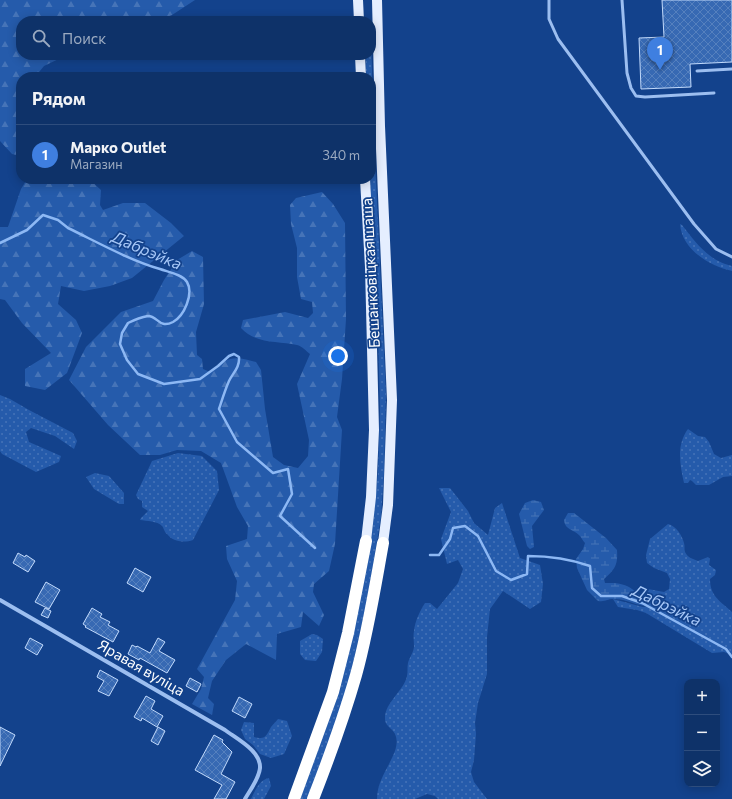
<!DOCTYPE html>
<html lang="ru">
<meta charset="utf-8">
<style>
body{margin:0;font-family:Commissioner,sans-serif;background:#173a6f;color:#f1f3f6}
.controls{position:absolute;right:12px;bottom:12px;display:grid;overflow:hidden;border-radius:8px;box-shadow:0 2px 10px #0003}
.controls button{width:36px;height:36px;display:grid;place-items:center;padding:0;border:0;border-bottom:1px solid #2e4d7d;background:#0e3269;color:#f1f3f6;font:20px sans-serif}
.you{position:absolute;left:338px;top:356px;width:14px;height:14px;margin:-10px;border:3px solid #fff;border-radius:50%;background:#1a73e8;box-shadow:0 0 0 6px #1a73e833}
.badge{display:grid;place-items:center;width:26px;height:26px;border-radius:50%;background:#d6ab8b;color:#fff;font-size:13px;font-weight:700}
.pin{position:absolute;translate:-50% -33px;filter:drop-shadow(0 1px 2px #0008)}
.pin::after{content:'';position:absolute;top:21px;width:14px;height:12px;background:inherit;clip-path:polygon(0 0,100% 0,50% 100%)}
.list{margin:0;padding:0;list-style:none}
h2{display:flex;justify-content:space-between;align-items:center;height:52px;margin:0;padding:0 16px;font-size:17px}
h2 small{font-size:13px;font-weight:400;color:#9baac0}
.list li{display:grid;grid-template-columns:26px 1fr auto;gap:12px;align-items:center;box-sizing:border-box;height:60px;padding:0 16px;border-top:1px solid #2e4d7d}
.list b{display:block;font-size:15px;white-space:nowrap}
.list p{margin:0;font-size:13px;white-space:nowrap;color:#9baac0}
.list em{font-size:13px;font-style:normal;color:#9baac0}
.icon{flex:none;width:22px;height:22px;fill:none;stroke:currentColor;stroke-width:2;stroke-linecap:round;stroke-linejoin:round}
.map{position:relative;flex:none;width:732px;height:799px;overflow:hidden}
.search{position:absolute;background:#0e3269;box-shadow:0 2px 10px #0003;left:16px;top:16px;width:360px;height:44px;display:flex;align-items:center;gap:10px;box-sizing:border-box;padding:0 14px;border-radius:16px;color:#9baac0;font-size:15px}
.panel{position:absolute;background:#0e3269;box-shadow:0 2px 10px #0003;left:16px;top:72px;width:360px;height:112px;border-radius:16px}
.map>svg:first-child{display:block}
.grass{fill:url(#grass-dots)}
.forest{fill:url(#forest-firs)}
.wetland{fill:url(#wetland-marsh)}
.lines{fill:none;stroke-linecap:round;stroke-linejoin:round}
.stream{stroke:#8db8f4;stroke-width:2.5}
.building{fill:url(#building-cross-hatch);stroke:#c2dafc}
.lane{stroke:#9cbef0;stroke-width:3}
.street{stroke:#9cbef0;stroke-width:4}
.primary{stroke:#e5eeff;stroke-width:10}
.highway{stroke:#fff;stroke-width:12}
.labels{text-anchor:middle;stroke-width:3.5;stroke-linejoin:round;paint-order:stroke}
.street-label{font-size:15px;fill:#fff;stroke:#13428c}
.water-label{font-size:16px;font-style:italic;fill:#a7c8f8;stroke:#13428c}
</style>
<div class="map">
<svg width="732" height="799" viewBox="0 0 732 799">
<defs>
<pattern id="grass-dots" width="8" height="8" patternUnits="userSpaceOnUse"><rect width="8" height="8" fill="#255bab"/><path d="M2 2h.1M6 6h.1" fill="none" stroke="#4674b8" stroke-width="1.8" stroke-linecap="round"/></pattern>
<pattern id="forest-firs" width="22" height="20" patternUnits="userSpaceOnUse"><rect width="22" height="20" fill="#255bab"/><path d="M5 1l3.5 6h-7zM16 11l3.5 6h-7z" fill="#4674b8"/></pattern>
<pattern id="wetland-marsh" width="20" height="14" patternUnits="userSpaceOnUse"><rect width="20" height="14" fill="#255bab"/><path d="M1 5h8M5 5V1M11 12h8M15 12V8" fill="none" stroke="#4674b8"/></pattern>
<pattern id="building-cross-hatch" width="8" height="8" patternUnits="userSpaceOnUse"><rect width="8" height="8" fill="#3769b3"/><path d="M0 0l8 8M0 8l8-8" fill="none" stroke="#5580be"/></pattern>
</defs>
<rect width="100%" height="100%" fill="#13428c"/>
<!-- grass -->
<path class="grass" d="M371 28 373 117 386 395 384 472 381 517 367 601 349 681 338 718 307 799H300L340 690 367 567 373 524 378 471 380 411 378 330 370 179 371 77H366V55H371Z
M680 224 682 225C696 243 709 261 732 266V271C710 266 682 250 680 224Z
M0 395 10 399 29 410 73 433 77 441 74 449 55 436 31 428 26 432 29 442 61 456 59 462 36 472 2 454 0 451Z
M688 429 698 436 705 437 709 442 714 454 721 458 732 455V476L723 477 709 485H696L692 481 690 480 688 483H684C680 465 676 445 688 429Z
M178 453 202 456 217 471 219 490 193 540C184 543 173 542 167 534 164 532 164 528 162 526 157 521 147 521 140 520L141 518 148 511 142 507V501L138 499 136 495 152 461Z
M95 473 109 476 124 493V504H119L94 489 86 477Z
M439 488H450L468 511 474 523 488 535 495 508 502 503 520 558 540 565 543 584 541 602 530 609 503 591 490 609 487 637V674L478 703 475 723 476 734 474 760 471 772 474 782 487 799H438L435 796 427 794 415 799H377C377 781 389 767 395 751 402 728 385 730 385 719 384 703 404 691 407 676 408 672 407 667 408 663 409 658 413 654 414 647 414 641 413 636 414 631 415 621 420 611 425 603H430L437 609 458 583 463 569 458 560 447 564 441 539 451 512Z
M668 524C676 526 682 535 684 543 685 546 684 549 685 552 688 558 693 559 698 561L708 557 710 559 709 565 716 570 715 575 710 579C710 596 720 601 732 612V655L724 652 712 653 646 613 637 610 618 607 613 599 643 607 650 606 640 595 648 589 664 592 669 589 670 579 667 573 654 568 647 563 646 555 650 539Z
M312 634 317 635 323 639 322 652 316 661 305 660 300 654V641Z
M278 719 287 721 292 736 284 754 271 758 260 754 253 745 245 739 241 730 244 722 254 723V737C266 740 266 736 271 727 273 724 276 722 278 719Z
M269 778 271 786 264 799H251C255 791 259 780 269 778Z"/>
<!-- forest -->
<path class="forest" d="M0 0H195L172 15 156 21H21V55H67L44 66 35 77H21V120L17 145 21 151V156L12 154 0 141Z
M27 179H89L101 190 100 205 103 210 123 203H145L171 223 184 236 132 278 110 286 84 291 61 286 58 304 76 320 82 333 67 373 45 390 25 386V369L51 353 22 323 5 300 0 299V227H8L21 189Z
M322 192 333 204 345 223 346 319 342 379 337 417 342 430 335 544 329 571 314 584 313 592 324 615 319 626 303 612 301 627 277 634 276 660 246 644 226 660 212 681 208 698 214 704 212 715 192 704 201 689 204 677 197 669 235 600 237 581 227 559 226 546 247 539 248 526 237 507 221 463 201 451 177 450 160 455H140L108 425 69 380 86 347 121 312 153 301 164 280 177 260 192 251 203 257 204 304 196 332 197 355 202 359 203 369 210 372C229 356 233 356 256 362L261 370 265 409 273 457 284 465 298 468 308 456 309 440 297 384 310 354C306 351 302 346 297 345 278 341 255 344 241 328L243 320 285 312 308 318 313 313 312 302 301 299 297 277V248L291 224 290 205 296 198Z"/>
<!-- wetland -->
<path class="wetland" d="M533 500 541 502 544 510 532 526 534 547 530 549 527 546 519 514 525 503Z
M568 513H574L606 538 617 550C618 565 615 569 604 579L605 583C630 582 634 590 651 606 638 607 625 598 613 599 607 599 606 602 598 601L587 590 577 568 576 559 583 549 585 543C583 541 581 537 579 535 573 529 565 530 564 520Z"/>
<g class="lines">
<!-- stream -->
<path class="stream" d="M0 243 27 230 43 215 58 220 68 228C97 242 129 260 160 269 168 272 182 274 187 282 194 294 184 316 173 322 159 329 158 316 148 316 142 317 134 320 128 323L122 333 120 344 127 360 138 374 164 384 200 379 218 366 229 356 234 354 239 357C240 367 233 373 229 381 225 390 222 400 219 409L237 442 273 473 288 469 292 494 280 516 315 548
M430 555H439L450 539 453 528 465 526 478 536 496 571 511 580 527 574 528 556C549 556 570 559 590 566L592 588 601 596H622L642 603 726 649 732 657"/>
</g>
<!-- building -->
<path class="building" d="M662 0H732V62L690 64 691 87 641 89 639 38 664 37Z
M18 553 25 557 26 555 35 561 28 572 13 563Z
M135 568 151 577 143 592 127 583Z
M46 582 60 590 49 609 35 602Z
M45 608 51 611 48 618 41 615Z
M92 608 102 614 100 617 110 622 108 625 119 631 113 642 85 627 86 626 83 624Z
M30 638 43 645 37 655 25 648Z
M158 638 165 642 159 651 175 660 167 673 140 658 139 660 128 654 132 645 136 647 137 646 150 653Z
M100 670 118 680 109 696 98 691 104 681 97 677Z
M190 678 201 684 197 692 186 686Z
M146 696 155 701 151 709 163 716 157 727 142 718 141 721 134 717Z
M239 697 252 704 245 718 232 711Z
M0 727 15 735 0 766Z
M158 727 165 731 158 745 151 741Z
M214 735 223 740 222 742 232 752 221 774 235 782 226 799H214L222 785 195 770Z"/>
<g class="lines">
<!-- lane -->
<path class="lane" d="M549 0V19L558 39 694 224 716 249 732 257
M622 0 627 73 631 88 636 96 645 97 714 93
M697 71 732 69"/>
<!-- street -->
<path class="street" d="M0 600 225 730C237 739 261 751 260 768 259 779 250 790 245 799"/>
<!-- primary -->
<path class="primary" d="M358 0 359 21
M377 0 380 126 392 400 388 505 383 543
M360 55 361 77
M365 179 370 267 374 430 371 497 366 541"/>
<!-- highway -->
<path class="highway" d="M294 799 333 692 348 633 366 541
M313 799C329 758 344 717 356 675 368 632 375 587 383 543"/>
</g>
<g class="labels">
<!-- street labels -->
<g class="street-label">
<text transform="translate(371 273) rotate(-93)" y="5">Бешанковіцкая шаша</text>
<text transform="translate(141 668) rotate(30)" y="5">Яравая вуліца</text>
</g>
<!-- water labels -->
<g class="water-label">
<text transform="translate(147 250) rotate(23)" y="6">Дабрэйка</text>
<text transform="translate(667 605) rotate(26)" y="6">Дабрэйка</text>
</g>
</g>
</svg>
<div class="controls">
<button>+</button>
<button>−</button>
<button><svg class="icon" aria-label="layers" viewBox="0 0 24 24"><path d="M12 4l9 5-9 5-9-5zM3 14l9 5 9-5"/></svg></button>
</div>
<div class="you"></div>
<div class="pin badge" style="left:660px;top:70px;background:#3f7fe0">1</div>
<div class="search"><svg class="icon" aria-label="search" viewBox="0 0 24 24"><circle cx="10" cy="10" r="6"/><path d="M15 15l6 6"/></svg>Поиск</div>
<section class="panel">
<h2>Рядом<small></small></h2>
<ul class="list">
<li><span class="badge" style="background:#3f7fe0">1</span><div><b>Марко Outlet</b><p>Магазин</p></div><em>340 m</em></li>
</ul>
</section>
</div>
